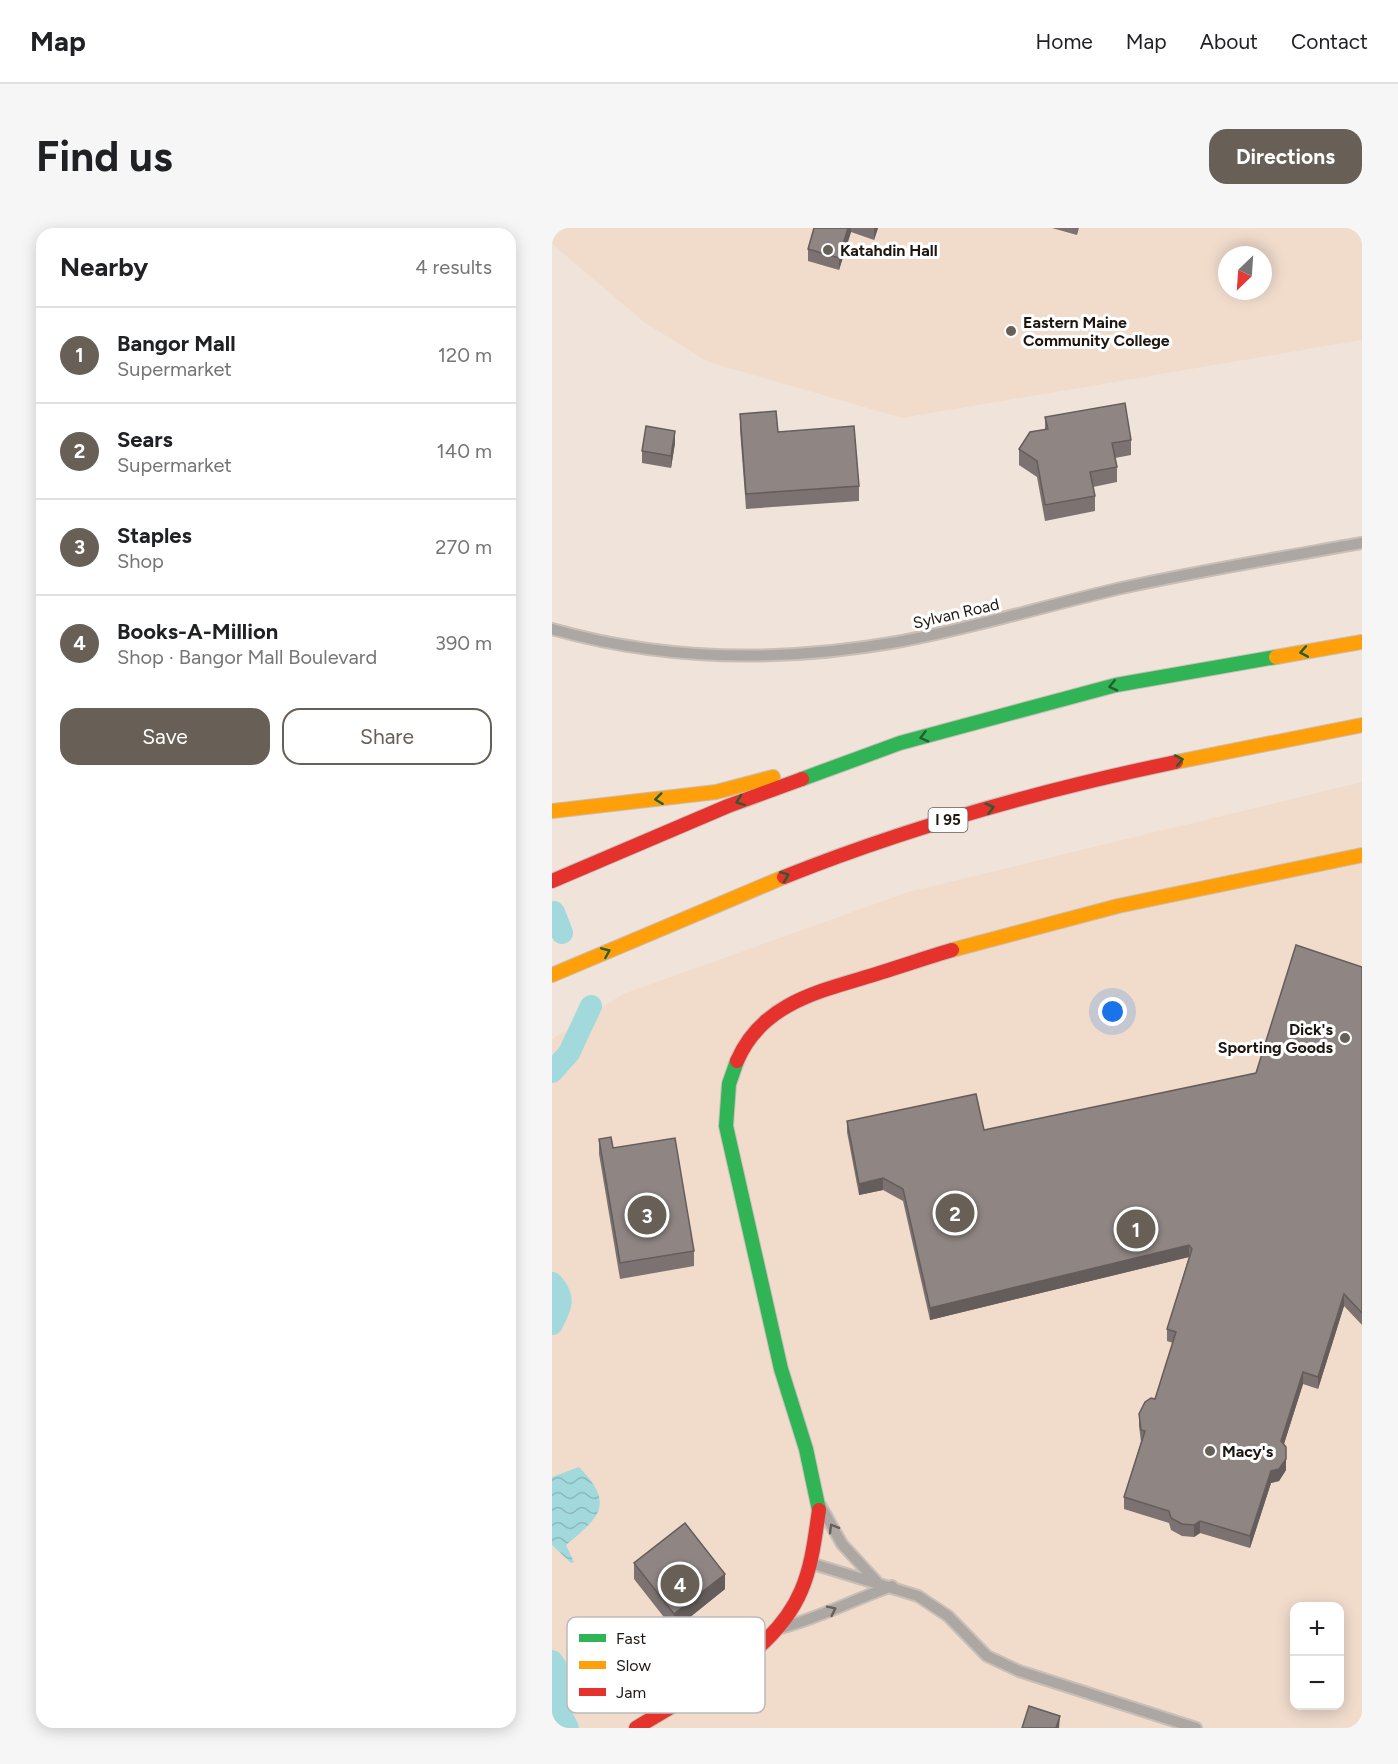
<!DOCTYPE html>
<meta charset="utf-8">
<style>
body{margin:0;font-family:Figtree,sans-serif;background:#f6f6f6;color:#202124}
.controls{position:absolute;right:18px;bottom:18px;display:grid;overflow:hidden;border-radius:12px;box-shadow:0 3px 15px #0003}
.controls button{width:54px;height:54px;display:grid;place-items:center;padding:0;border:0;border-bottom:2px solid #e0e0e0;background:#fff;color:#202124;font:30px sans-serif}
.compass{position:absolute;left:666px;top:18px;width:54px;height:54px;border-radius:50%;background:#fff;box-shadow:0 3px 15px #0003;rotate:205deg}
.you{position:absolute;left:561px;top:784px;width:21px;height:21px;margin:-15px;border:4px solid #fff;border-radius:50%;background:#1a73e8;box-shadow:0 0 0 9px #1a73e833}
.badge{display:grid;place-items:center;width:39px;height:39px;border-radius:50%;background:#685f57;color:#fff;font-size:20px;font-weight:700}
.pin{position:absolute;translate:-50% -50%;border:3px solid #fff;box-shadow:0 2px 6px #0006}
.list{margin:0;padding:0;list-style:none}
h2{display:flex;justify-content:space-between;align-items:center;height:78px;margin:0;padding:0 24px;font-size:26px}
h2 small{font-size:20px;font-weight:400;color:#757577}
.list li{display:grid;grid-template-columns:39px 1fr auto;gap:18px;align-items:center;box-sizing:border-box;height:96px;padding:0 24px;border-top:2px solid #e0e0e0}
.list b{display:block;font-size:22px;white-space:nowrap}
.list p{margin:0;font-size:20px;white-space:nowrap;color:#757577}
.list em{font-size:20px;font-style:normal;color:#757577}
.actions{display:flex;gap:12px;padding:18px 24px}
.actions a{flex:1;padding:14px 0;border:2px solid #685f57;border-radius:18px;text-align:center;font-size:21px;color:#685f57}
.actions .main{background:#685f57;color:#fff}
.map{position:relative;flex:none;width:810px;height:1500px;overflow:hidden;border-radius:18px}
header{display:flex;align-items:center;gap:36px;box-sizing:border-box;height:84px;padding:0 30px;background:#fff;border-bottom:2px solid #e0e0e0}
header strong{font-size:28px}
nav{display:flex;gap:33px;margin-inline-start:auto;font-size:21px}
.intro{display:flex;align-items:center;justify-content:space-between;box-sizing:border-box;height:144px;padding:0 36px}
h1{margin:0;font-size:42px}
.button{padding:15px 27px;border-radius:18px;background:#685f57;color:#fff;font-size:21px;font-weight:700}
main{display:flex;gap:36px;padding:0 36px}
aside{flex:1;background:#fff;border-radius:18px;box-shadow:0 3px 15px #0003}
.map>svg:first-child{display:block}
.built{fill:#f1dccc;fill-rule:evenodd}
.water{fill:url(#water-waves)}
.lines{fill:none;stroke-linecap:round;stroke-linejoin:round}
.river{stroke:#a1d9dc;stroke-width:22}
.street-casing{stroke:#c9bfb7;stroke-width:14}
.fast-casing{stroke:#c9bfb7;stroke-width:16}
.slow-casing{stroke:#c9bfb7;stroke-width:16}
.jam-casing{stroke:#c9bfb7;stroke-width:16}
.street{stroke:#ada7a3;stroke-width:10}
.fast{stroke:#30b455;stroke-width:14}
.slow{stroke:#ff9f0a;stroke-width:14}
.jam{stroke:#e5322d;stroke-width:14}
.wall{fill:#7b7271}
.shaded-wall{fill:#645d5c}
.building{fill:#8f8583;stroke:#645d5c;stroke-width:1.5}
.oneway{stroke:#265e30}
.oneway2{stroke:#665f5a}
.poi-dot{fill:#685f57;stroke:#fff;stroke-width:2}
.labels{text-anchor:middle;stroke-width:6;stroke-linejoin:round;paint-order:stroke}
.shield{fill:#fff;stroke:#625d58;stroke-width:1.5}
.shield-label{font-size:15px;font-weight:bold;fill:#1e1711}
.poi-label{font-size:16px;font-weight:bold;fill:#1e1711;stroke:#fff;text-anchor:start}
.street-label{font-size:16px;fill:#1e1711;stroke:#fff}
.key{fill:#fff;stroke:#bcb9b8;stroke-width:1.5}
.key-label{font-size:16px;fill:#1e1711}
</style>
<header>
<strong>Map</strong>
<nav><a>Home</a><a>Map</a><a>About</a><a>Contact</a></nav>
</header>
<div class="intro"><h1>Find us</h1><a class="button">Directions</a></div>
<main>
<aside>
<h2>Nearby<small>4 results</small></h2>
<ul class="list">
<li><span class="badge">1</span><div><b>Bangor Mall</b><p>Supermarket</p></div><em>120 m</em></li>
<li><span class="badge">2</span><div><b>Sears</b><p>Supermarket</p></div><em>140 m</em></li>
<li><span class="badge">3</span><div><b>Staples</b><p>Shop</p></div><em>270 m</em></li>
<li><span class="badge">4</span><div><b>Books-A-Million</b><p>Shop · Bangor Mall Boulevard</p></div><em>390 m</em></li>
</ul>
<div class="actions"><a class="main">Save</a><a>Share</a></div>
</aside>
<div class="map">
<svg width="810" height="1500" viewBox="0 0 810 1500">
<defs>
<pattern id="water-waves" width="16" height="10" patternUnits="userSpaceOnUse" patternTransform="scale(1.5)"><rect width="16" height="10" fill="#a1d9dc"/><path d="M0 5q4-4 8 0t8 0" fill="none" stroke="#8ababc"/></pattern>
</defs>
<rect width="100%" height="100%" fill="#f0e4da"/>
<!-- built -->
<path class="built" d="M0 0H810V112L350 190 156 134 93 95 0 16ZM675 27H711V63H675Z
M810 554V1500H0V811L71 766 356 664ZM742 1378H788V1478H742Z"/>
<!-- water -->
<path class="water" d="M27 1239C63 1276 48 1289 14 1317L22 1334 19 1335 0 1317V1249Z"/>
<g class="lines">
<!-- river -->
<path class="river" d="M2 684 10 705
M0 844 17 825 39 778
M0 1055C14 1070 9 1079 0 1096
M0 1433 9 1447 5 1479 16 1500"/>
<!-- street casing -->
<g class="street-casing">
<path id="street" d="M0 401C112 433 231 434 345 414 423 400 498 376 574 359 652 342 731 329 810 315
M268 1277 290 1316 324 1353
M258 1335 366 1368 396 1388 435 1428 467 1443 644 1500
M225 1401C265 1391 301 1372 340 1358"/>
</g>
<!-- fast casing -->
<g class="fast-casing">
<path id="fast" d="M250 551 348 515 564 457 724 429
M185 833 177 856 174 898 229 1141 254 1221 267 1282"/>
</g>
<!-- slow casing -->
<g class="slow-casing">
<path id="slow" d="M724 429 810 414
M624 534 810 497
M0 583 164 564 221 549
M400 722 566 678 810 627
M0 747 232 649"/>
</g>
<!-- jam casing -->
<g class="jam-casing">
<path id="jam" d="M232 649C359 598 490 562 624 534
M0 653 176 578 250 551
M185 833C208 779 260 765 311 750 341 741 370 731 400 722
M84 1500C140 1465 222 1427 249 1363 260 1338 263 1309 267 1282"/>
</g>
<!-- street -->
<use href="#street" class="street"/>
<!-- fast -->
<use href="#fast" class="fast"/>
<!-- slow -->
<use href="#slow" class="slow"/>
<!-- jam -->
<use href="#jam" class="jam"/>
</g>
<!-- wall -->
<path class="wall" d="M262 0H326L322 12 299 4 287 42 256 33V21Z
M500 0H527L525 7Z
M188 186 226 204 307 258V273L194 281 188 202Z
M493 189 579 212V227L563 230 565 239V254L541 259 543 268V283L493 293 485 249 467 237V221L493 201Z
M123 215 119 240 90 235V223Z
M810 739V1097L792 1078 766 1161 751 1156 732 1216 734 1242 727 1253 719 1255 698 1320 648 1305 642 1309 630 1308 619 1302 617 1295 572 1281V1269L589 1214 587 1198V1186L603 1171 621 1115 615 1113V1101L637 1029 378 1092 351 973 331 962 307 967 295 904V893L432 902 704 845Z
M47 911 61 920 142 1023V1038L68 1051 47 926Z
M82 1335 173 1361 122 1402 82 1351Z"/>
<!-- shaded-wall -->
<path class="shaded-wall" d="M296 0H299V4L287 42V30Z
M322 0H326L322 12Z
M123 203V215L119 240V228Z
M331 950V962L307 967V956Z
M637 1017V1029L378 1092V1080Z
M792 1066V1078L766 1161V1149Z
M751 1144V1156L729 1225V1213Z
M734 1219V1242L727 1253 719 1255 698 1320V1308L719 1243Z
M648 1293V1305L642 1309V1297Z
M173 1346V1361L122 1402V1386Z
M508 1488 507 1500H504Z"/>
<!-- building -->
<path class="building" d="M262 0H296L287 30 256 21Z
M573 175 579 212 560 215 565 239 538 244 543 268 493 277 485 233 467 221 478 204 496 201 493 189Z
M224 183 226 204 302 198 307 258 194 266 188 186Z
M94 198 123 203 119 228 90 223Z
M744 717 810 739V1085L792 1066 766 1149 751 1144 729 1213 734 1219V1231L727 1241 719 1243 698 1308 648 1293 642 1297 630 1296 619 1290 617 1283 572 1269 593 1203 589 1202 587 1186 593 1174 599 1170 603 1171 624 1104 615 1101 640 1021 637 1017 378 1080 351 961 331 950 307 956 295 893 424 866 432 902 704 845Z
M59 909 61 920 123 910 142 1023 68 1035 47 911Z
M133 1295 173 1346 122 1386 82 1335Z
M477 1478 508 1488 504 1500H470Z"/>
<!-- one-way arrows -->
<defs><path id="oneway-chevron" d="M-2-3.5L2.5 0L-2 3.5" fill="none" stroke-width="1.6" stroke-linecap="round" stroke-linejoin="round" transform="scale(1.5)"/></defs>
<g class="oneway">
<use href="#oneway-chevron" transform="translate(752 424) rotate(170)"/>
<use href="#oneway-chevron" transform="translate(561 458) rotate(167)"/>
<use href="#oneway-chevron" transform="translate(372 509) rotate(165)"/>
<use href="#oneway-chevron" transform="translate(627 532) rotate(-11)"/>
<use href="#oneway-chevron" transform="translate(107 571) rotate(173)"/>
<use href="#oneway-chevron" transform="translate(188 573) rotate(160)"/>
<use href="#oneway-chevron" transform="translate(438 580) rotate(-15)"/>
<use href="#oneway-chevron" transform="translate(233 648) rotate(-21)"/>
<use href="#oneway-chevron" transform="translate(54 724) rotate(-23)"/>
</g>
<g class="oneway2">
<use href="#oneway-chevron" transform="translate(281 1300) rotate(-120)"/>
<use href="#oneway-chevron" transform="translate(280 1382) rotate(-26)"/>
</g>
<!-- markers -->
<g class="poi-dot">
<circle cx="276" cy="22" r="6"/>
<circle cx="459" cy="103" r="6"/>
<circle cx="793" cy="810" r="6"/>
<circle cx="658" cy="1223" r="6"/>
</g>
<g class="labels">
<!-- shield labels -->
<rect class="shield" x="376.5" y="580" width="39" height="24" rx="4.5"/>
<g class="shield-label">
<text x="396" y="597">I 95</text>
</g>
<!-- poi labels -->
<g class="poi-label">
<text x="288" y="28">Katahdin Hall</text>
<text x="471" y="100">Eastern Maine<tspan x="471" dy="18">Community College</tspan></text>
<text x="781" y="807" text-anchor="end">Dick's<tspan x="781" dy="18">Sporting Goods</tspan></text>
<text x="670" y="1229">Macy's</text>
</g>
<!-- street labels -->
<g class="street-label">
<text transform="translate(404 385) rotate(-13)" y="6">Sylvan Road</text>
</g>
</g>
<!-- legend -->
<rect x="15" y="1389" width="198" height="96" rx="9" class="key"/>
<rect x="27" y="1406" width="27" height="8" fill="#30b455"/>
<rect x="27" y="1433" width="27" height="8" fill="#ff9f0a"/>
<rect x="27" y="1460" width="27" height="8" fill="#e5322d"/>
<g class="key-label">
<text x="64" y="1416">Fast</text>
<text x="64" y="1443">Slow</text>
<text x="64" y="1470">Jam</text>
</g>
</svg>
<div class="controls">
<button>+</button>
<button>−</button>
</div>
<svg class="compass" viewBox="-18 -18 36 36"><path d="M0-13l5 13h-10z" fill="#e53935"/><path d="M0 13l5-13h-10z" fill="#757577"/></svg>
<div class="you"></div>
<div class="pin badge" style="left:584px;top:1001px">1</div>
<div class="pin badge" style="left:403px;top:985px">2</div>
<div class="pin badge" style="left:95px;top:987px">3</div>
<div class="pin badge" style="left:128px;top:1356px">4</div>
</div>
</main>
